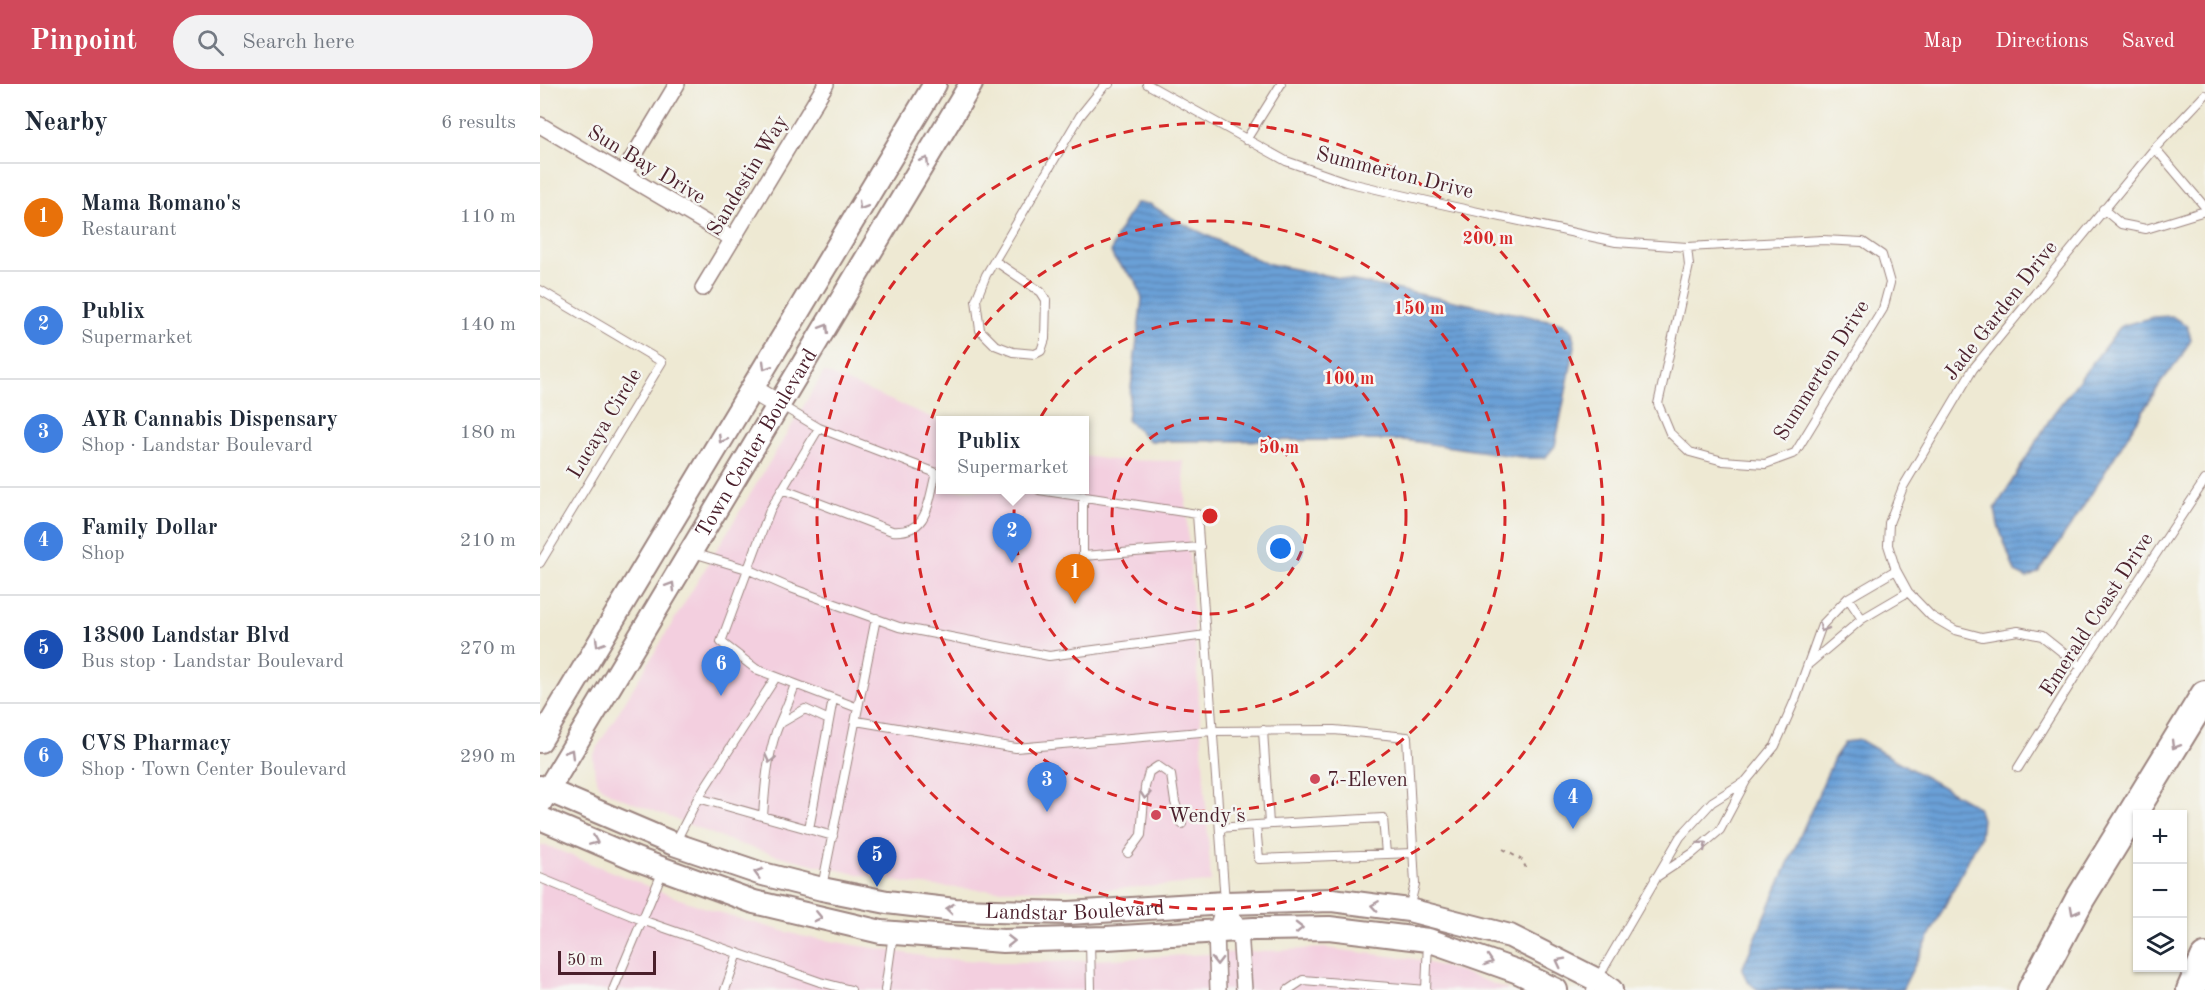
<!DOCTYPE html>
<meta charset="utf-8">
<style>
body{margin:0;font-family:"Old Standard TT",serif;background:#f2f2f3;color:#1f2937}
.controls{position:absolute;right:18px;bottom:18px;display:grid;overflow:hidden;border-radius:0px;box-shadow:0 2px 4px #0004}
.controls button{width:54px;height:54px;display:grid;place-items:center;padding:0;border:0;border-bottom:2px solid #e0e1e3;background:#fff;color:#1f2937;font:30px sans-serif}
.scale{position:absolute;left:18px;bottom:15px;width:98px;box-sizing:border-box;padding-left:6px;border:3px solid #4a1f2b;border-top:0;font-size:16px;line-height:21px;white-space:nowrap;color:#4a1f2b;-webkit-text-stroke:4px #f6f6f2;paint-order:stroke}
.you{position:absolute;left:741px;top:465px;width:21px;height:21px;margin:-15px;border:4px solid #fff;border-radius:50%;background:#1a73e8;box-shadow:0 0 0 9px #1a73e833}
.badge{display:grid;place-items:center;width:39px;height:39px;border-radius:50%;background:#d1495b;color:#fff;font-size:20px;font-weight:700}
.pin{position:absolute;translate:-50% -50px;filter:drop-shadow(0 2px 3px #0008)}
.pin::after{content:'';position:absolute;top:32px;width:21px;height:18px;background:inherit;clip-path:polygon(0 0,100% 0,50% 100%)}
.popup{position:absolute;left:396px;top:332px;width:153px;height:78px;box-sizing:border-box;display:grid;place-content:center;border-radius:0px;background:#fff;filter:drop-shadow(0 2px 4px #0005);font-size:20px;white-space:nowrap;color:#747a83}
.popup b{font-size:22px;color:#1f2937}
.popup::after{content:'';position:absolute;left:50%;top:100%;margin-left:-12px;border:12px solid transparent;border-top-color:#fff}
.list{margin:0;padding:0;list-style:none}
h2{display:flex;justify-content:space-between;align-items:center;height:78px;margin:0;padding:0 24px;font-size:26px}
h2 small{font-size:20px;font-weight:400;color:#747a83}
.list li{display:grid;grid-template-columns:39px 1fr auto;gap:18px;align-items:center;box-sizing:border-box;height:108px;padding:0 24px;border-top:2px solid #e0e1e3}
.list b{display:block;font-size:22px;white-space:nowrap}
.list p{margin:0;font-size:20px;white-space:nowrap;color:#747a83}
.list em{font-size:20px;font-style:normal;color:#747a83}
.icon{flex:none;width:33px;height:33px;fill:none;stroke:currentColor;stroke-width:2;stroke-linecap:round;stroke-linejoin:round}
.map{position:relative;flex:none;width:1665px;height:906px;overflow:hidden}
header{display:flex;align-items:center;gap:36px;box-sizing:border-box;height:84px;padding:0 30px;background:#d1495b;color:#fff}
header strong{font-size:28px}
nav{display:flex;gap:33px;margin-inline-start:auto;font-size:21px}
.search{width:420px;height:54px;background:#f2f2f3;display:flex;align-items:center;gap:15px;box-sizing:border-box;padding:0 21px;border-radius:33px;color:#747a83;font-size:22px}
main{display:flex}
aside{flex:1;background:#fff}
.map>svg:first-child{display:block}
.built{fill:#f3cfdf}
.water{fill:url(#water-rules);stroke:#5a6081;stroke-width:1.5}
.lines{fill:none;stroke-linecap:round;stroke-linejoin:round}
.service-casing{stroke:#9c847f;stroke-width:10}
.minor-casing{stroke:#9c847f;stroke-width:18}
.tertiary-casing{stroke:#9c847f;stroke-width:22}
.secondary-casing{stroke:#9c847f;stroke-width:26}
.motorway-casing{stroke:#9c847f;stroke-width:32}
.path{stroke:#9c847f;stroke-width:2;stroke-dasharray:4.5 4.5;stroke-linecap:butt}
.service{stroke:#fff;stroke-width:8}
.minor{stroke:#fff;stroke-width:15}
.tertiary{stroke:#fff;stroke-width:20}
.secondary{stroke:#fff;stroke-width:22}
.motorway{stroke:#fff;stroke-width:28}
.oneway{stroke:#ae9aa0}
.ring{fill:none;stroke:#d62828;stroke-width:3;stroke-dasharray:10 8}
.poi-dot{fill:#d1495b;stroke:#f6f6f2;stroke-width:2}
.labels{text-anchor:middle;stroke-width:5;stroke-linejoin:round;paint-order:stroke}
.street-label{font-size:21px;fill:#4a1f2b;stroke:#f6f6f2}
.poi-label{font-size:21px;fill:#4a1f2b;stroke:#f6f6f2;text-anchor:start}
.centre{fill:#d62828;stroke:#f6f6f2;stroke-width:3}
.ring-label{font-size:18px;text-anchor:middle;font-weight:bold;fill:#d62828;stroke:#f6f6f2;stroke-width:5;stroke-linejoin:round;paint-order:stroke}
</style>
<header>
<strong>Pinpoint</strong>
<div class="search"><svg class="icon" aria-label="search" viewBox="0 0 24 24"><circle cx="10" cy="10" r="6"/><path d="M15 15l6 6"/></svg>Search here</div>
<nav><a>Map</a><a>Directions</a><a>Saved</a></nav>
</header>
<main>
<aside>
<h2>Nearby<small>6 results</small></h2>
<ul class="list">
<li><span class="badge" style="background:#e8710a">1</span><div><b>Mama Romano's</b><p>Restaurant</p></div><em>110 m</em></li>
<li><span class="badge" style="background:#3f7fe0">2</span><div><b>Publix</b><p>Supermarket</p></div><em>140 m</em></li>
<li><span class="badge" style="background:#3f7fe0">3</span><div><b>AYR Cannabis Dispensary</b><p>Shop · Landstar Boulevard</p></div><em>180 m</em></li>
<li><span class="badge" style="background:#3f7fe0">4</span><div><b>Family Dollar</b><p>Shop</p></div><em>210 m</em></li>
<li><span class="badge" style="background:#1a4fb4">5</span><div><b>13800 Landstar Blvd</b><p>Bus stop · Landstar Boulevard</p></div><em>270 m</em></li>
<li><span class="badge" style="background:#3f7fe0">6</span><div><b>CVS Pharmacy</b><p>Shop · Town Center Boulevard</p></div><em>290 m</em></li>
</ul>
</aside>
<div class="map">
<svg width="1665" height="906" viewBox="0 0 1665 906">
<defs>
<pattern id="water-rules" width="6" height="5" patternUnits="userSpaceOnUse" patternTransform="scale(1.5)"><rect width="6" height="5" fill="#6aa0d7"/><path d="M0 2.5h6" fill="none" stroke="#5982af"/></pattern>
</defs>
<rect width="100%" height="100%" fill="#f6f6f2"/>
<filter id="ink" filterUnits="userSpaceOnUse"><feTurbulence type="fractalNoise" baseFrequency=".0167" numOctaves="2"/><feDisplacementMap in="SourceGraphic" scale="12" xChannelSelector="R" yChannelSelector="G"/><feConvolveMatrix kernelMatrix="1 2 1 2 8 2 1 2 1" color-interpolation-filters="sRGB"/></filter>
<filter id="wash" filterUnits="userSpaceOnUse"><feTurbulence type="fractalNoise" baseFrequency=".008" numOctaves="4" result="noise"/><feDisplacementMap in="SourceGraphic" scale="24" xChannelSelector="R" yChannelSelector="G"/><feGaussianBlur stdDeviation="1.35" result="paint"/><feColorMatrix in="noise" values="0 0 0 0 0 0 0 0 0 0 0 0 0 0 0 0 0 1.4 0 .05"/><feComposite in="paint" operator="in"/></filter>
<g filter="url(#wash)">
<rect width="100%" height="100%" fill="#eee9d3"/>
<!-- built -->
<path class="built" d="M284 288 400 337V406H544V372L572 376 643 377 671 798 575 805 443 806 372 800 311 789 243 773 193 758 71 710 59 701 55 691 53 673 58 662Z
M5 761 137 814 190 832 261 852 394 874 455 878H513L784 864 874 875 919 887 969 906H0V762Z"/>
<!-- water -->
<path class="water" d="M596 119 610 120 635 136 725 179 1023 239 1032 247 1035 262 1015 362 1005 374H987L864 356 610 357 587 336 602 215 596 197 574 175 571 168 577 150Z
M1632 232 1647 242 1651 255 1640 275 1622 297 1538 431 1499 488 1487 494 1475 488 1458 441 1455 425 1513 330 1581 242 1613 233Z
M1320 656 1438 723 1442 735 1440 753 1362 906H1218L1207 897 1202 885 1294 674 1305 658Z"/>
</g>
<g filter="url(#ink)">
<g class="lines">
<!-- service casing -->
<g class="service-casing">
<path id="service" d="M607 0 746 77 806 98 892 118 1076 158 1147 163 1282 156 1323 158 1342 171 1350 199 1343 225 1255 369 1225 380 1183 377 1150 368 1130 349 1118 320 1149 181 1147 163
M706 56 741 0
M1615 64 1665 123
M1563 125 1581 140 1606 145 1665 127
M455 177 501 208 506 216 505 255 501 267 495 270 473 268 455 261 440 246 436 216 446 191 540 32 565 1 569 0
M0 206 122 278 0 479
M242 322 279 344 399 390
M279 344 230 426 181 558 216 585 318 624
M242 405 352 447C389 450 388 418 396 389
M499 406 657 430 685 818
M543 412V472L660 463
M153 469 207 485 248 503 359 543 509 572 666 551
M1308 514 1322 535
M1270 579 1322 535 1368 508
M1541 583 1502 552 1478 547 1442 553 1415 546 1391 532 1368 508 1356 486 1348 461 1349 439 1363 403 1433 285 1615 64 1665 11
M316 637 476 664 672 647 794 646 867 653 875 800 869 825
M241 639 265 625 289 636
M723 646 729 740
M1478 684 1541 583 1665 396
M158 714 236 593
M223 732C225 704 227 675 236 648 242 632 250 617 255 600
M716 741 843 734 846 770
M680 744 716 741 719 775 873 769
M269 745 293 615
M135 759 158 714 293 752
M588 769 601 751 605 703 609 688 618 682 631 691 635 718 642 740
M0 794 102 836 280 898 311 906
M1115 794 1153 769 1180 746 1206 697 1235 662 1255 616 1282 541 1308 514 1356 486
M282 803 336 534
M550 856 551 906
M73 906 122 789
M185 906 198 869
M345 906 353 850
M748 906 763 896 887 906
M886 906 888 857
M1051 906 1140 753 1172 718 1204 698"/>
</g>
<!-- minor casing -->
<g class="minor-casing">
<path id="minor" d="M0 41 193 155
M83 90 137 0
M163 204 286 0
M685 819 700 846 704 906
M678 906 676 847 685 819"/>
</g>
<!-- tertiary casing -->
<g class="tertiary-casing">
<path id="tertiary" d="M212 305 239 321"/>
</g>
<!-- secondary casing -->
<g class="secondary-casing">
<g id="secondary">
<path d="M0 657 395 0"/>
<path id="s1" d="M0 703 134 760 219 789 282 805 347 818 415 826 529 829 685 819 792 816 869 826 970 852 1057 896 1071 906"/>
<path id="s2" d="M0 719 431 0"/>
<path d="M0 734 96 775 214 818 341 848 463 857 566 854 714 845 789 844 888 856 976 887 1016 906"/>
</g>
</g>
<!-- motorway casing -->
<g class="motorway-casing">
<path id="motorway" d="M1492 906 1540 815 1665 611
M1651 906 1665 874"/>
</g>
<!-- path -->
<path class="path" d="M963 765 982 776 986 784"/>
<!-- service -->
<use href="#service" class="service"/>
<!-- minor -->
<use href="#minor" class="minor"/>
<!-- tertiary -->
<use href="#tertiary" class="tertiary"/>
<!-- secondary -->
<use href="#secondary" class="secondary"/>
<!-- motorway -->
<use href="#motorway" class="motorway"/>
</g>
<!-- one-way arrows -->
<defs><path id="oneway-chevron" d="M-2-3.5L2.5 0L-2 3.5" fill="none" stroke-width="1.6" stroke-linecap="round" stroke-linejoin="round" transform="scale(1.5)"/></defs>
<g class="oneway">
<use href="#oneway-chevron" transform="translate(385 77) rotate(-59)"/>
<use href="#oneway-chevron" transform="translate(322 122) rotate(121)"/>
<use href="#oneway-chevron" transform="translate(285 244) rotate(-59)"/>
<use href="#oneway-chevron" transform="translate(226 282) rotate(121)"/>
<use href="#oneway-chevron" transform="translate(182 355) rotate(121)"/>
<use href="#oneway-chevron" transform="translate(131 502) rotate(-59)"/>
<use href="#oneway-chevron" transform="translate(1283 544) rotate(120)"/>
<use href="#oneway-chevron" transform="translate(59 559) rotate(121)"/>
<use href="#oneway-chevron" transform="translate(1635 661) rotate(121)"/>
<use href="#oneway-chevron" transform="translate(30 669) rotate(-59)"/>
<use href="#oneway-chevron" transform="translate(230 675) rotate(103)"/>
<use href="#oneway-chevron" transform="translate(605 711) rotate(96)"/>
<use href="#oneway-chevron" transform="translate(54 757) rotate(23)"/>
<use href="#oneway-chevron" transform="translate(1163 761) rotate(-40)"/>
<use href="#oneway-chevron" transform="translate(218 789) rotate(-164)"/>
<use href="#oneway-chevron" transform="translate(835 822) rotate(-172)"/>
<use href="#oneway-chevron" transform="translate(410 825) rotate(-174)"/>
<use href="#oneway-chevron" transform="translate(1534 827) rotate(118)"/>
<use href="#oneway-chevron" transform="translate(278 833) rotate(13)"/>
<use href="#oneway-chevron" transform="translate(759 844) rotate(-1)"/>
<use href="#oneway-chevron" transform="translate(471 857) rotate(-1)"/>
<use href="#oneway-chevron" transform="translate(677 877) rotate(89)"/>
<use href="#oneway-chevron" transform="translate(949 877) rotate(19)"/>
<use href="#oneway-chevron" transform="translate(1020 878) rotate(-153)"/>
</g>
</g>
<!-- distance rings -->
<g class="ring">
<circle cx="670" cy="432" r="98"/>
<circle cx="670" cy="432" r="196"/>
<circle cx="670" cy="432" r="295"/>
<circle cx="670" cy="432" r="393"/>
</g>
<!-- markers -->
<g class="poi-dot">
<circle cx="775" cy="695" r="6"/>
<circle cx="616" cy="731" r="6"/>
</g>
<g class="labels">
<!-- street labels -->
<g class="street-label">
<text transform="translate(107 80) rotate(31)" y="7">Sun Bay Drive</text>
<text transform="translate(855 88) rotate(14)" y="7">Summerton Drive</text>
<text transform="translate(207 91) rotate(-59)" y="7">Sandestin Way</text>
<text transform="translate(1460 226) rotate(-52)" y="7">Jade Garden Drive</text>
<text transform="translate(1281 286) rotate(-58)" y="7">Summerton Drive</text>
<text transform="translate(64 339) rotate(-59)" y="7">Lucaya Circle</text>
<text dy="7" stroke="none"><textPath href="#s2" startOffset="420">Town Center Boulevard</textPath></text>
<text transform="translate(1556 530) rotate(-57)" y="7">Emerald Coast Drive</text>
<text dy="7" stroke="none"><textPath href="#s1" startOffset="555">Landstar Boulevard</textPath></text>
</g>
<!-- poi labels -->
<g class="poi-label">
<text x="787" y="702">7-Eleven</text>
<text x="628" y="738">Wendy's</text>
</g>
</g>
<circle cx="670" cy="432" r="9" class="centre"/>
<g class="ring-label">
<text x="948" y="160">200 m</text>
<text x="879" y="230">150 m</text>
<text x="809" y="300">100 m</text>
<text x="739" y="369">50 m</text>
</g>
</svg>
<div class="controls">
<button>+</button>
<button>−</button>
<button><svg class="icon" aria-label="layers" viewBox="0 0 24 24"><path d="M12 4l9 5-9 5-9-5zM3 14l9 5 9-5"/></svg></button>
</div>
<div class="scale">50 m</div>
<div class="you"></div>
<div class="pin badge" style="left:535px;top:520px;background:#e8710a">1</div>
<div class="pin badge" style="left:472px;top:479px;background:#3f7fe0">2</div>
<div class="popup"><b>Publix</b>Supermarket</div>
<div class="pin badge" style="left:507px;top:728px;background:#3f7fe0">3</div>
<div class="pin badge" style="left:1033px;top:745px;background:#3f7fe0">4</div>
<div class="pin badge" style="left:337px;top:803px;background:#1a4fb4">5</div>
<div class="pin badge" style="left:181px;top:612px;background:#3f7fe0">6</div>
</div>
</main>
